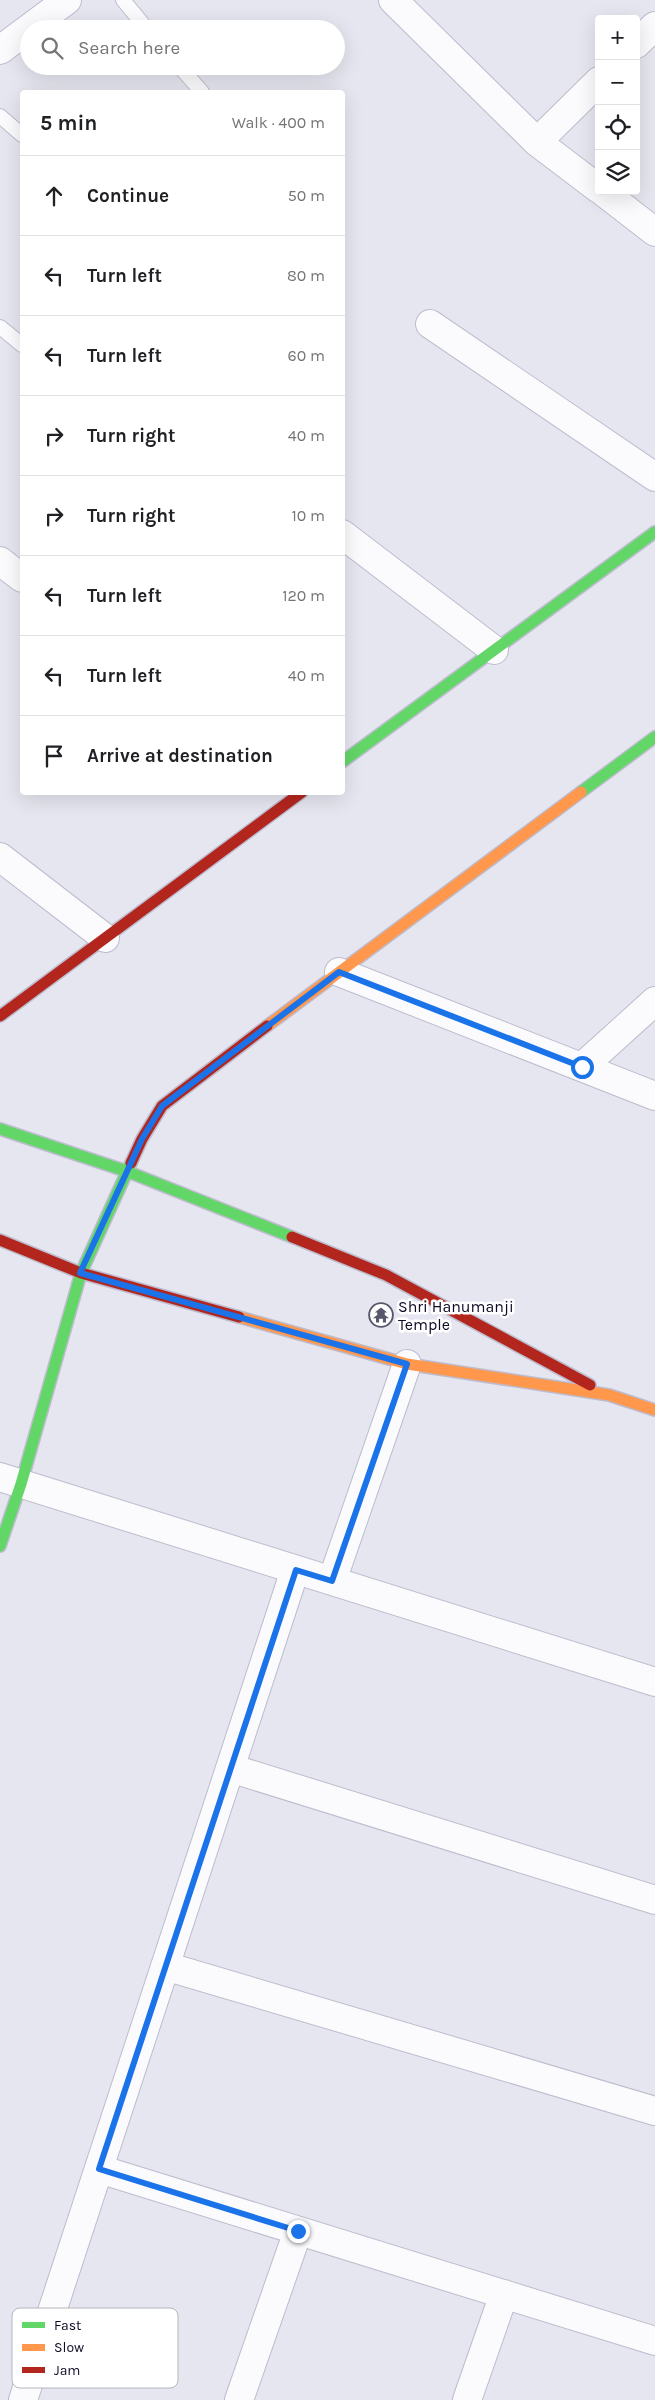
<!DOCTYPE html>
<meta charset="utf-8">
<style>
body{margin:0;font-family:Karla,sans-serif;background:#f6f6f6;color:#202124}
.controls{position:absolute;right:15px;top:15px;display:grid;overflow:hidden;border-radius:5px;box-shadow:0 5px 20px #0002}
.controls button{width:45px;height:45px;display:grid;place-items:center;padding:0;border:0;border-bottom:1px solid #e0e0e0;background:#fff;color:#202124;font:25px sans-serif}
.stop{position:absolute;width:15px;height:15px;margin:-11px;border:4px solid #1a73e8;border-radius:50%;background:#fff}
.stop.end{background:#1a73e8;border-color:#fff;box-shadow:0 1px 5px #0008}
.list{margin:0;padding:0;list-style:none}
h2{display:flex;justify-content:space-between;align-items:center;height:65px;margin:0;padding:0 20px;font-size:21px}
h2 small{font-size:16px;font-weight:400;color:#757577}
.list li{display:grid;grid-template-columns:32px 1fr auto;gap:15px;align-items:center;box-sizing:border-box;height:80px;padding:0 20px;border-top:1px solid #e0e0e0}
.list b{display:block;font-size:19px;white-space:nowrap}
.list em{font-size:16px;font-style:normal;color:#757577}
.icon{flex:none;width:28px;height:28px;fill:none;stroke:currentColor;stroke-width:2;stroke-linecap:round;stroke-linejoin:round}
.map{position:relative;flex:none;width:655px;height:2400px;overflow:hidden}
.search{position:absolute;background:#fff;box-shadow:0 5px 20px #0002;left:20px;top:20px;width:325px;height:55px;display:flex;align-items:center;gap:12px;box-sizing:border-box;padding:0 18px;border-radius:28px;color:#757577;font-size:19px}
.panel{position:absolute;background:#fff;box-shadow:0 5px 20px #0002;left:20px;top:90px;width:325px;height:705px;border-radius:5px}
.map>svg:first-child{display:block}
.lines{fill:none;stroke-linecap:round;stroke-linejoin:round}
.lane-casing{stroke:#bdbcce;stroke-width:16}
.street-casing{stroke:#bdbcce;stroke-width:30}
.fast-casing{stroke:#bdbcce;stroke-width:14}
.slow-casing{stroke:#bdbcce;stroke-width:14}
.jam-casing{stroke:#bdbcce;stroke-width:14}
.lane{stroke:#fbfbfd;stroke-width:14}
.street{stroke:#fbfbfd;stroke-width:28}
.fast{stroke:#63d668;stroke-width:11}
.slow{stroke:#ff974d;stroke-width:11}
.jam{stroke:#b3261e;stroke-width:11}
.route{stroke:#1a73e8;stroke-width:6}
.labels{text-anchor:middle;stroke-width:5;stroke-linejoin:round;paint-order:stroke}
.poi-label{font-size:16px;fill:#0d0a24;stroke:#fff;text-anchor:start}
.key{fill:#fff;stroke:#b6b6bd;stroke-width:1}
.key-label{font-size:14px;fill:#0d0a24}
</style>
<div class="map">
<svg width="655" height="2400" viewBox="0 0 655 2400">
<rect width="100%" height="100%" fill="#e6e6f0"/>
<g class="lines">
<!-- lane casing -->
<g class="lane-casing">
<path id="lane" d="M123 0 147 29
M179 66 202 92
M0 116 22 135
M0 327 22 345"/>
</g>
<!-- street casing -->
<g class="street-casing">
<path id="street" d="M393 0 537 142 599 189
M636 44 655 26
M0 50 67 0
M537 142 599 81
M602 191 655 232
M430 324 655 477
M342 534 494 650
M0 561 22 578
M0 857 105 938
M339 972 655 1096
M582 1067 655 1001
M0 1477 655 1682
M332 1581 407 1364
M230 1768 655 1900
M165 1966 655 2111
M99 2169 655 2341
M23 2400 295 1570
M239 2400 298 2231
M467 2400 504 2294"/>
</g>
<!-- fast casing -->
<g class="fast-casing">
<path id="fast" d="M342 762 655 532
M581 792 655 737
M0 1129 126 1171 292 1237
M0 1546 21 1484 81 1273 131 1163"/>
</g>
<!-- slow casing -->
<g class="slow-casing">
<path id="slow" d="M267 1026 581 792
M239 1317 407 1364 609 1395 655 1410"/>
</g>
<!-- jam casing -->
<g class="jam-casing">
<path id="jam" d="M0 1016 302 792
M131 1163 142 1139 162 1106 267 1026
M292 1237 386 1275 590 1385
M0 1240 81 1273 239 1317"/>
</g>
<!-- lane -->
<use href="#lane" class="lane"/>
<!-- street -->
<use href="#street" class="street"/>
<!-- fast -->
<use href="#fast" class="fast"/>
<!-- slow -->
<use href="#slow" class="slow"/>
<!-- jam -->
<use href="#jam" class="jam"/>
</g>
<g class="lines">
<!-- route -->
<path class="route" d="M298 2231 99 2169 296 1570 332 1581 407 1364 80 1273 142 1139 162 1106 339 972 582 1067"/>
</g>
<!-- icons -->
<defs>
<g id="temple-ring" transform="scale(1.25)"><circle r="9.5" fill="#fff" stroke="#59576b" stroke-width="1.5"/><path d="M0-6L5-2H3V0L6.5 2.5H4V6H1.5V3h-3V6H-4V2.5H-6.5L-3 0V-2H-5Z" fill="#59576b"/></g>
</defs>
<g fill-rule="evenodd">
<use href="#temple-ring" x="381" y="1315"/>
</g>
<g class="labels">
<!-- poi labels -->
<g class="poi-label">
<text x="398" y="1312">Shri Hanumanji<tspan x="398" dy="18">Temple</tspan></text>
</g>
</g>
<!-- legend -->
<rect x="12" y="2308" width="166" height="80" rx="8" class="key"/>
<rect x="22" y="2322" width="23" height="6" fill="#63d668"/>
<rect x="22" y="2344" width="23" height="7" fill="#ff974d"/>
<rect x="22" y="2367" width="23" height="6" fill="#b3261e"/>
<g class="key-label">
<text x="54" y="2330">Fast</text>
<text x="54" y="2352">Slow</text>
<text x="54" y="2375">Jam</text>
</g>
</svg>
<div class="controls">
<button>+</button>
<button>−</button>
<button><svg class="icon" aria-label="locate" viewBox="0 0 24 24"><circle cx="12" cy="12" r="6"/><path d="M12 2v4M12 18v4M2 12h4M18 12h4"/></svg></button>
<button><svg class="icon" aria-label="layers" viewBox="0 0 24 24"><path d="M12 4l9 5-9 5-9-5zM3 14l9 5 9-5"/></svg></button>
</div>
<div class="stop" style="left:582px;top:1067px"></div>
<div class="stop end" style="left:298px;top:2231px"></div>
<div class="search"><svg class="icon" aria-label="search" viewBox="0 0 24 24"><circle cx="10" cy="10" r="6"/><path d="M15 15l6 6"/></svg>Search here</div>
<section class="panel">
<h2>5 min<small>Walk · 400 m</small></h2>
<ul class="list">
<li><svg class="icon" aria-label="ahead" viewBox="0 0 24 24"><path d="M12 20V5M6 11l6-6 6 6"/></svg><div><b>Continue</b></div><em>50 m</em></li>
<li><svg class="icon" aria-label="left" viewBox="0 0 24 24"><path d="M17 20v-9H6M10 6l-5 5 5 5"/></svg><div><b>Turn left</b></div><em>80 m</em></li>
<li><svg class="icon" aria-label="left" viewBox="0 0 24 24"><path d="M17 20v-9H6M10 6l-5 5 5 5"/></svg><div><b>Turn left</b></div><em>60 m</em></li>
<li><svg class="icon" aria-label="right" viewBox="0 0 24 24"><path d="M7 20v-9h11M14 6l5 5-5 5"/></svg><div><b>Turn right</b></div><em>40 m</em></li>
<li><svg class="icon" aria-label="right" viewBox="0 0 24 24"><path d="M7 20v-9h11M14 6l5 5-5 5"/></svg><div><b>Turn right</b></div><em>10 m</em></li>
<li><svg class="icon" aria-label="left" viewBox="0 0 24 24"><path d="M17 20v-9H6M10 6l-5 5 5 5"/></svg><div><b>Turn left</b></div><em>120 m</em></li>
<li><svg class="icon" aria-label="left" viewBox="0 0 24 24"><path d="M17 20v-9H6M10 6l-5 5 5 5"/></svg><div><b>Turn left</b></div><em>40 m</em></li>
<li><svg class="icon" aria-label="arrive" viewBox="0 0 24 24"><path d="M6 21V4h12l-3 4 3 4H6"/></svg><div><b>Arrive at destination</b></div></li>
</ul>
</section>
</div>
